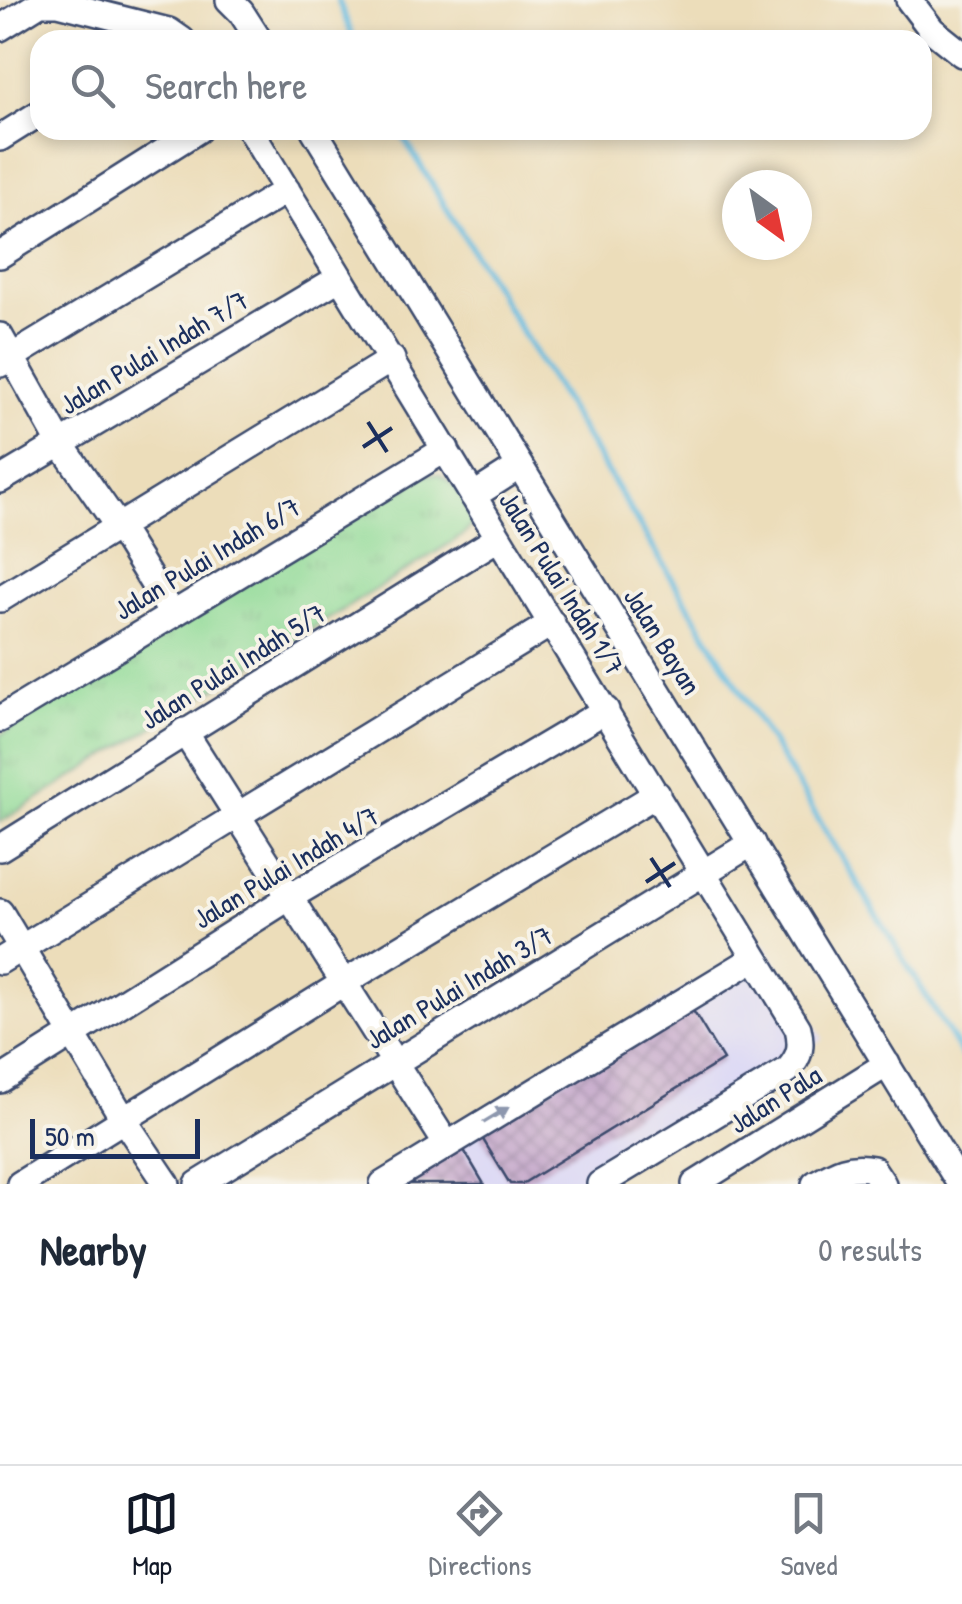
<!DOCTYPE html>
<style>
body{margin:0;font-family:"Patrick Hand",sans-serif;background:#f6f6f7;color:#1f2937}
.compass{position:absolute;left:722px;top:170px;width:90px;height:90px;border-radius:50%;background:#fff;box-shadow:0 5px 15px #0003;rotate:147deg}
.scale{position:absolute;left:30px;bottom:25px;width:170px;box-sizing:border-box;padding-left:10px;border:5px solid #1b2f5e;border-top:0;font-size:28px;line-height:35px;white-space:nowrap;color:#1b2f5e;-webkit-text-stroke:8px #f7f3e8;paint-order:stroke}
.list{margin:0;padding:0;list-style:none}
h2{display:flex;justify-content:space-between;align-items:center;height:130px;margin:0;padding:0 40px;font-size:42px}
h2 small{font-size:32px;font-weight:400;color:#747a83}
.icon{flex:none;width:55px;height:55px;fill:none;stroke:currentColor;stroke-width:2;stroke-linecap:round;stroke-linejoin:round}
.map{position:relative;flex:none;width:962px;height:1184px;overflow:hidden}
.search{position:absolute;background:#fff;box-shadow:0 5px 15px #0003;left:30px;right:30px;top:30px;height:110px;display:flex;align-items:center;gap:25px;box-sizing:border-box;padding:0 35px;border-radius:30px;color:#747a83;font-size:38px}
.sheet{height:280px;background:#fff}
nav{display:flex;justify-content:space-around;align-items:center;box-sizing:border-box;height:140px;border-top:2px solid #e0e1e3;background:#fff;font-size:28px;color:#747a83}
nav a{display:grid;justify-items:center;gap:5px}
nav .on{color:#111827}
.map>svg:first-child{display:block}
.built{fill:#d9d6f7}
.grass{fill:url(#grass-tufts);stroke:#55847a;stroke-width:2.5}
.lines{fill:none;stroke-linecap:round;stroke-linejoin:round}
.stream{stroke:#63bbe0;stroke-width:6}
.building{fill:url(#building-cross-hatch)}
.minor-casing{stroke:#3a496c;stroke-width:30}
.minor{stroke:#fff;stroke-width:25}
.oneway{fill:#8d97ae}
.ticks{fill:none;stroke:#1b2f5e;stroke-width:4}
.labels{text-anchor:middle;stroke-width:8;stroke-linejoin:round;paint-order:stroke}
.street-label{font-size:28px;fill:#1b2f5e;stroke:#f7f3e8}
</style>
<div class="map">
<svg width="962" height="1184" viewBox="0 0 962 1184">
<defs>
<pattern id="grass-tufts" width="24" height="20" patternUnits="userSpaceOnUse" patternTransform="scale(2.5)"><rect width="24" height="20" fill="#8fda96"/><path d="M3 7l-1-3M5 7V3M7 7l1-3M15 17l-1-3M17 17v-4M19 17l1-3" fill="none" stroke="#7bbb84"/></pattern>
<pattern id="building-cross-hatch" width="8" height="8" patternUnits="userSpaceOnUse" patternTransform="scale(2.5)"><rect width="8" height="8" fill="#c1a2c9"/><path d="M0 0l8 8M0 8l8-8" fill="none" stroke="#9c84a6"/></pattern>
</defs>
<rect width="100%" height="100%" fill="#f7f3e8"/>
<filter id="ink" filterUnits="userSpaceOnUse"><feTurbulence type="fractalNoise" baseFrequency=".01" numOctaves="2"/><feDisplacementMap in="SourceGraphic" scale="20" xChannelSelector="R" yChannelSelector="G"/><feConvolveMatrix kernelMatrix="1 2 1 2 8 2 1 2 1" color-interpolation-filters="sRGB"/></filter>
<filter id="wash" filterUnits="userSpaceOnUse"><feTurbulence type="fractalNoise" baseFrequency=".0048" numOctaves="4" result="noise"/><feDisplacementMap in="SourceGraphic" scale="40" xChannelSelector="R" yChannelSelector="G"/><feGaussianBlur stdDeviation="2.25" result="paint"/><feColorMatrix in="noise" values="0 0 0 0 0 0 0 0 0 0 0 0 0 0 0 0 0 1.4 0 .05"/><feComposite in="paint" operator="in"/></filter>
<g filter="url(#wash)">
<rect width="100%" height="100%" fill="#ecddba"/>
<!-- built -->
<path class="built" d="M763 941 823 1039 586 1184H367Z"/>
<!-- grass -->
<path class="grass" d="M438 474C455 483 470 503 473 522L465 534 0 822V735L423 475Z"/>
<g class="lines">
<!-- stream -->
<path class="stream" d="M338 0 354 40
M399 130 962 1055"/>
</g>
<g id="blocks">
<!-- building -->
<path class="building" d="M689 1004 723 1060 522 1184H510L479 1133Z
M461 1145 484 1184H398Z"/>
</g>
</g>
<g filter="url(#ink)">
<use href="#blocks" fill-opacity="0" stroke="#3a496c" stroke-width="2.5"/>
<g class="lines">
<!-- minor casing -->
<g class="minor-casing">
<path id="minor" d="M229 0 241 12 259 40
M909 0 932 30 962 54
M0 28 40 3H58L169 31 182 40
M250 130 798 1028C802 1045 801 1056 788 1070L600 1184
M314 130 960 1184
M0 138 40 113
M0 255 198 130
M0 336 60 443 117 525 172 614
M0 364 287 190
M0 480 339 278
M473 496 520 466
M0 599 392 359
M0 719 446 449
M184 731 447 1145
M0 848 498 538
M0 912 124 1120 167 1184
M0 961 552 623
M0 1080 290 897 606 710
M20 1184 345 982 657 794
M198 1184 752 843
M383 1184 753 959
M695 1184 887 1064
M815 1184C836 1172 849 1164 873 1169L883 1184"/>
</g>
<!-- minor -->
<use href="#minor" class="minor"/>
</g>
<!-- one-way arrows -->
<defs><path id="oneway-solid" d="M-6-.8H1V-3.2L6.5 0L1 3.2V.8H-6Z" transform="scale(2.5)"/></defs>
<use class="oneway" href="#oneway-solid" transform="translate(496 1115) rotate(-31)"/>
</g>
<!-- ticks -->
<path class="ticks" d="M368 422 387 452M363 447 392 428M651 858 670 887M646 882 675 863"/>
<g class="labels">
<!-- street labels -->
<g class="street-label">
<text transform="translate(154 352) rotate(-31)" y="10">Jalan Pulai Indah 7/7</text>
<text transform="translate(207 558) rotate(-31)" y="10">Jalan Pulai Indah 6/7</text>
<text transform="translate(562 583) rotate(58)" y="10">Jalan Pulai Indah 1/7</text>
<text transform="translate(663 641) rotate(58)" y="10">Jalan Bayan</text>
<text transform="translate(233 666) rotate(-32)" y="10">Jalan Pulai Indah 5/7</text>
<text transform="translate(286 867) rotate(-31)" y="10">Jalan Pulai Indah 4/7</text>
<text transform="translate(459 987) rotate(-31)" y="10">Jalan Pulai Indah 3/7</text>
<text transform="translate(775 1099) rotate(-32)" y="10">Jalan Pala</text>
</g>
</g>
</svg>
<svg class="compass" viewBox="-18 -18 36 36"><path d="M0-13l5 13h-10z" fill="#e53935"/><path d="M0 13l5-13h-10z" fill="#747a83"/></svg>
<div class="scale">50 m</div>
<div class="search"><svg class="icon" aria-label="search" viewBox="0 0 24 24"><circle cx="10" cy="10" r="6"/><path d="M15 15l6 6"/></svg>Search here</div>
</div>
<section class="sheet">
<h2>Nearby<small>0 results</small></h2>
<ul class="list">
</ul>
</section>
<nav>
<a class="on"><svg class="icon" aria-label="map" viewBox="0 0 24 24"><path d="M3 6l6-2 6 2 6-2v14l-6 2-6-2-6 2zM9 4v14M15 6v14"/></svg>Map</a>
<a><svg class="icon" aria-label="directions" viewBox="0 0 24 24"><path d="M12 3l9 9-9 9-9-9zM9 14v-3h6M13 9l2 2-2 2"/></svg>Directions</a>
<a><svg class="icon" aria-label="saved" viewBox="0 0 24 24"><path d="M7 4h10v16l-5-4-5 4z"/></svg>Saved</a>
</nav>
